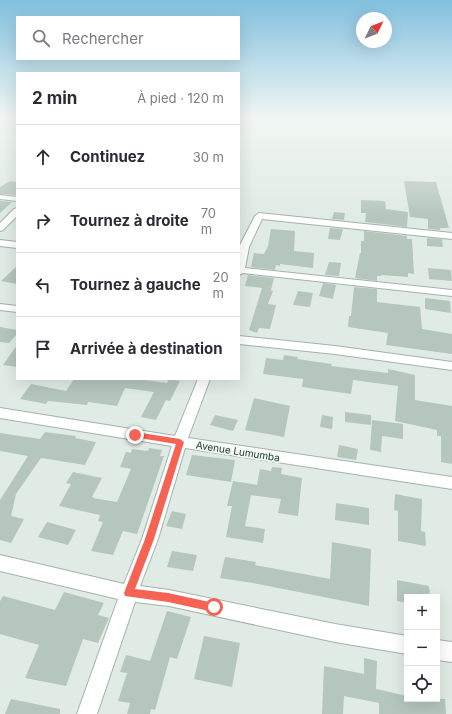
<!DOCTYPE html>
<html lang="fr">
<meta charset="utf-8">
<style>
body{margin:0;font-family:Inter,sans-serif;background:#f2f2f3;color:#2b2b33}
.controls{position:absolute;right:12px;bottom:12px;display:grid;overflow:hidden;border-radius:0px;box-shadow:0 4px 16px #0002}
.controls button{width:36px;height:36px;display:grid;place-items:center;padding:0;border:0;border-bottom:1px solid #e1e1e2;background:#fff;color:#2b2b33;font:20px sans-serif}
.compass{position:absolute;left:356px;top:12px;width:36px;height:36px;border-radius:50%;background:#fff;box-shadow:0 4px 16px #0002;rotate:47deg}
.stop{position:absolute;width:12px;height:12px;margin:-9px;border:3px solid #f66354;border-radius:50%;background:#fff}
.stop.end{background:#f66354;border-color:#fff;box-shadow:0 1px 4px #0008}
.list{margin:0;padding:0;list-style:none}
h2{display:flex;justify-content:space-between;align-items:center;height:52px;margin:0;padding:0 16px;font-size:17px}
h2 small{font-size:13px;font-weight:400;color:#7c7c81}
.list li{display:grid;grid-template-columns:26px 1fr auto;gap:12px;align-items:center;box-sizing:border-box;height:64px;padding:0 16px;border-top:1px solid #e1e1e2}
.list b{display:block;font-size:15px;white-space:nowrap}
.list em{font-size:13px;font-style:normal;color:#7c7c81}
.icon{flex:none;width:22px;height:22px;fill:none;stroke:currentColor;stroke-width:2;stroke-linecap:round;stroke-linejoin:round}
.map{position:relative;flex:none;width:452px;height:714px;overflow:hidden}
.search{position:absolute;background:#fff;box-shadow:0 4px 16px #0002;left:16px;top:16px;width:224px;height:44px;display:flex;align-items:center;gap:10px;box-sizing:border-box;padding:0 14px;border-radius:0px;color:#7c7c81;font-size:15px}
.panel{position:absolute;background:#fff;box-shadow:0 4px 16px #0002;left:16px;top:72px;width:224px;height:308px;border-radius:0px}
.map>svg:first-child{display:block}
.building{fill:#b5c6bd}
.lines{fill:none;stroke-linecap:round;stroke-linejoin:round}
.street-casing{stroke:#a3b3ab;stroke-width:2}
.street{fill:#fff;fill-rule:evenodd}
.route{fill:#f66354}
.labels{text-anchor:middle;stroke-width:3.5;stroke-linejoin:round;paint-order:stroke}
.street-label{font-size:10px;fill:#203c30;stroke:#f1f8f3}
</style>
<div class="map">
<svg width="452" height="714" viewBox="0 0 452 714">
<rect width="100%" height="100%" fill="#e0ebe5"/>
<!-- building -->
<path class="building" d="M10 181 17 182V195L0 194V187Z
M404 181 436 182 449 228H440V230L428 229V219L410 217Z
M361 200 385 201 386 209 408 212 407 227 365 222 366 213H361Z
M0 201 12 202 0 213Z
M334 212 345 213 344 220 332 219Z
M330 228 343 229 340 240 328 239Z
M271 229 295 231 294 251 314 253 313 268 280 264V266L276 265 275 270 251 267 254 253 264 254 268 246Z
M364 231 407 236V239H412L414 274 408 273V277L381 275V276H377V281L355 278 360 253H361V241H364Z
M427 238 442 239 443 247 427 246Z
M329 262 341 263 339 276 325 275Z
M17 266V284L1 281Z
M428 268 451 270 452 281 429 279Z
M248 275 274 278 271 290 273 291 268 304 276 305 270 329 259 328 257 333 249 330 262 288 245 286Z
M323 283 336 285 333 299 319 296Z
M354 287 377 289V302L420 307 422 329 452 334V354L386 345 388 333 348 327 349 316H351Z
M298 291 313 293 310 307 293 305Z
M425 298 450 301 451 313 425 309Z
M0 327 17 330V334L9 343 0 342Z
M17 345V367L3 365Z
M284 355 298 357 297 359 332 364 331 366 388 373V369L415 375V400L452 406V464L441 462V436H437V430L395 421 398 386 353 380 351 394 302 387 303 379 263 374 266 358 283 360Z
M74 379H137L167 383 169 379 180 381 170 401 166 400 156 420 141 417 154 392 125 388 117 406 88 402 87 405 48 401 46 404 20 399 31 384 66 391Z
M254 398 290 406 284 437 245 430Z
M345 412 371 415V425L345 422Z
M215 415 238 420 233 431 210 425Z
M322 415 333 417 332 429 320 427Z
M372 420 403 424V439L382 436 381 452 370 450Z
M45 432 76 436 75 438 96 442 85 465 41 458 16 494 11 516 24 519 11 543 0 540V500L28 456 0 451V433L40 439Z
M339 445 358 449 356 460 337 457Z
M149 448 162 450 160 456H164L137 534 123 531 113 555 91 551 103 522 98 521 100 515 59 506 71 484 66 483 73 472 102 478 92 497H94L93 498 117 502 131 469 120 467 126 452 131 453 132 449 148 451Z
M192 455 235 460 231 482 186 475Z
M272 467 282 468 281 474 302 478 298 516 278 513 281 499 251 495 245 526 265 529 263 543 226 537 232 506H227L233 481 257 485 260 469 271 471Z
M395 494 422 499 421 531 425 532 426 546 398 541V511L394 510Z
M336 503 369 508V525L335 520Z
M172 511 186 514 182 529 166 526Z
M47 522 76 530 68 545 38 537Z
M332 542 371 549 369 606 253 583 220 578 225 557 256 562 255 565 330 579Z
M172 551 197 555 193 571 167 567Z
M397 580 429 586 430 597H407V603L397 601Z
M64 592 104 603 98 615 109 618 98 643 83 639 66 686 25 678 39 645 0 634V601L3 596 55 610Z
M167 611 191 617 177 659 170 657 155 710 151 709 150 714H127L130 703 118 701 127 673 120 672 126 655 150 661Z
M204 636 240 643 232 687 194 679Z
M364 658 377 661 376 689 407 696V699H445L446 714H379V703L344 696 343 714H322L324 666 364 674Z
M11 699 60 709V714H5Z"/>
<g class="lines">
<!-- street casing -->
<g class="street-casing">
<path id="street" d="M0 195 17 197V201L0 199Z
M17 208V216L3 230 0 231V223L14 209Z
M259 213 452 233V239L262 219 249 247 245 268 452 290V296L243 273 239 275V247L255 216Z
M0 240 17 242V248L0 246Z
M0 304 17 306V312L0 310Z
M239 336 335 346 452 362V370L335 354 239 344Z
M198 379H210L188 438 452 477V489L185 448 158 539 140 586 169 590 335 624 407 636V654L335 642 169 606 135 602 97 714H77L118 599 0 571V555L124 584 142 539 172 446 0 418V408L175 436Z
M437 640 452 642V662L437 660Z"/>
</g>
<!-- street -->
<use href="#street" class="street"/>
</g>
<!-- sky -->
<linearGradient id="sky" x2="0" y2="1"><stop stop-color="#81c0df"/><stop offset="0.54" stop-color="#f1f6f3"/><stop offset="1" stop-color="#f1f6f3" stop-opacity="0"/></linearGradient>
<rect width="452" height="218" fill="url(#sky)"/>
<!-- route -->
<path class="route" d="M135 432 180 439 184 442 154 539 135 589 168 593 214 603 217 604 219 607 217 611 214 612 168 602 125 596 124 593 145 539 176 444 133 437V433Z"/>
<g class="labels">
<!-- street labels -->
<g class="street-label">
<text transform="translate(238 451) rotate(9)" y="4">Avenue Lumumba</text>
</g>
</g>
</svg>
<div class="controls">
<button>+</button>
<button>−</button>
<button><svg class="icon" aria-label="locate" viewBox="0 0 24 24"><circle cx="12" cy="12" r="6"/><path d="M12 2v4M12 18v4M2 12h4M18 12h4"/></svg></button>
</div>
<svg class="compass" viewBox="-18 -18 36 36"><path d="M0-13l5 13h-10z" fill="#e53935"/><path d="M0 13l5-13h-10z" fill="#7c7c81"/></svg>
<div class="stop" style="left:214px;top:607px"></div>
<div class="stop end" style="left:135px;top:435px"></div>
<div class="search"><svg class="icon" aria-label="search" viewBox="0 0 24 24"><circle cx="10" cy="10" r="6"/><path d="M15 15l6 6"/></svg>Rechercher</div>
<section class="panel">
<h2>2 min<small>À pied · 120 m</small></h2>
<ul class="list">
<li><svg class="icon" aria-label="ahead" viewBox="0 0 24 24"><path d="M12 20V5M6 11l6-6 6 6"/></svg><div><b>Continuez</b></div><em>30 m</em></li>
<li><svg class="icon" aria-label="right" viewBox="0 0 24 24"><path d="M7 20v-9h11M14 6l5 5-5 5"/></svg><div><b>Tournez à droite</b></div><em>70 m</em></li>
<li><svg class="icon" aria-label="left" viewBox="0 0 24 24"><path d="M17 20v-9H6M10 6l-5 5 5 5"/></svg><div><b>Tournez à gauche</b></div><em>20 m</em></li>
<li><svg class="icon" aria-label="arrive" viewBox="0 0 24 24"><path d="M6 21V4h12l-3 4 3 4H6"/></svg><div><b>Arrivée à destination</b></div></li>
</ul>
</section>
</div>
